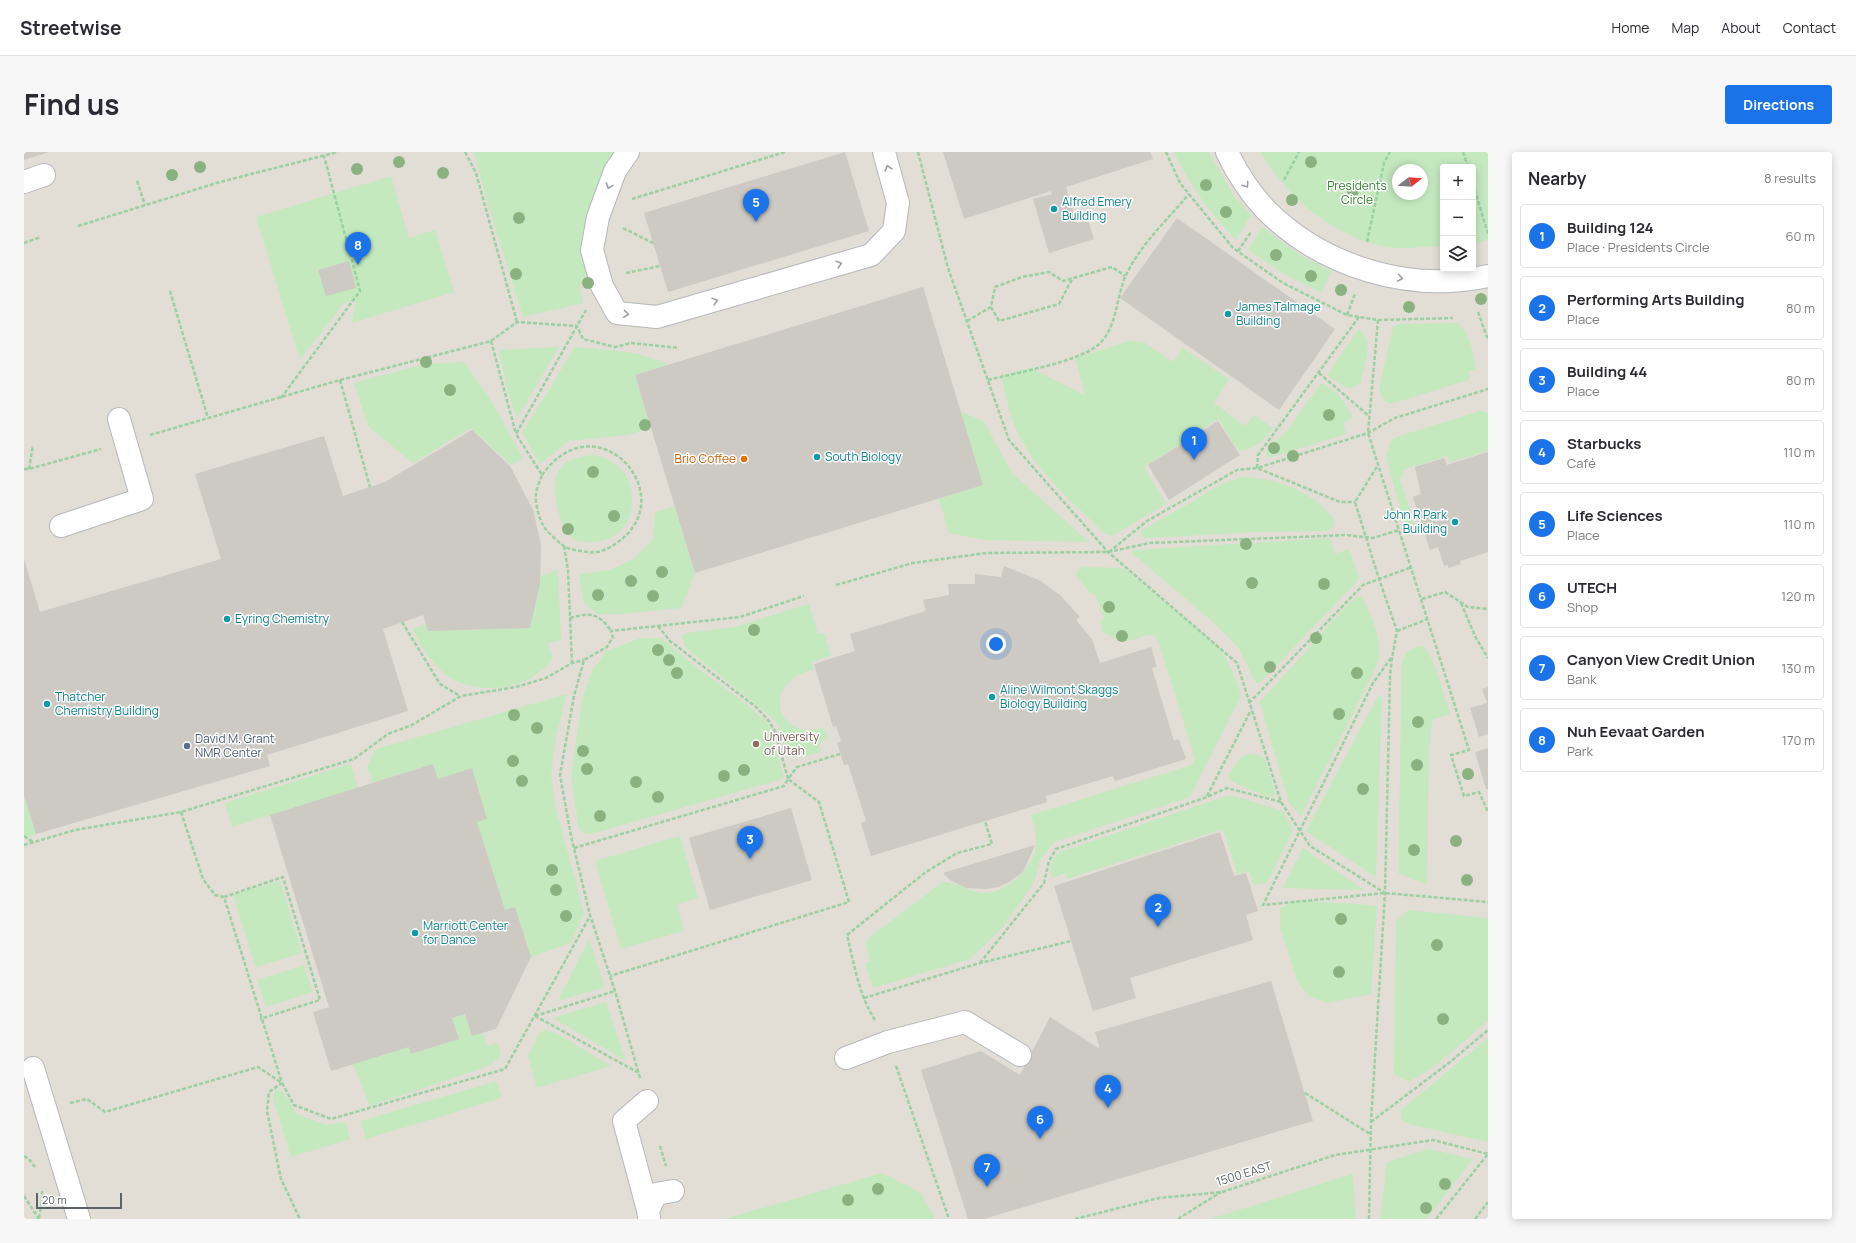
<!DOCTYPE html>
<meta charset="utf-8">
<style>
body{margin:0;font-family:Manrope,sans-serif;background:#f7f7f7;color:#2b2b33}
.controls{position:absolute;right:12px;top:12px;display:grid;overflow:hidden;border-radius:4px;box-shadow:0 2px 10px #0003}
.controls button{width:36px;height:36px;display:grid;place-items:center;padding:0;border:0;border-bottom:1px solid #e1e1e2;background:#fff;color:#2b2b33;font:20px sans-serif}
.compass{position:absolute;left:1368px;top:12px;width:36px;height:36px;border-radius:50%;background:#fff;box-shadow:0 2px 10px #0003;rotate:73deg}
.scale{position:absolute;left:12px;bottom:10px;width:86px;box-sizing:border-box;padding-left:4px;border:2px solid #5c6266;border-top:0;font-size:11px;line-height:14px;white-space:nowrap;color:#5c6266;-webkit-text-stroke:3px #fff;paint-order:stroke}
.you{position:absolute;left:972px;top:492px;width:14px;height:14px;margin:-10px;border:3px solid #fff;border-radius:50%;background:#1a73e8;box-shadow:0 0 0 6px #1a73e833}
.badge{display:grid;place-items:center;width:26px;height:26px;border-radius:50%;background:#1a73e8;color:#fff;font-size:13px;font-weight:700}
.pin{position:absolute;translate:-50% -33px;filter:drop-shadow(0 1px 2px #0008)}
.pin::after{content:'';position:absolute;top:21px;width:14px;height:12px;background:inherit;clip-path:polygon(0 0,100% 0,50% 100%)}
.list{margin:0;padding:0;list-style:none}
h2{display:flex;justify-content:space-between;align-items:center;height:52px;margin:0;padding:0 16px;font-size:17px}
h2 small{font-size:13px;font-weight:400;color:#7c7c81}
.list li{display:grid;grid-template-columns:26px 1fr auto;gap:12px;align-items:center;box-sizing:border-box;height:64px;margin:0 8px 8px;padding:0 8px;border:1px solid #e1e1e2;border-radius:4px}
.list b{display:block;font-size:15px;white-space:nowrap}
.list p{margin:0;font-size:13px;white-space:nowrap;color:#7c7c81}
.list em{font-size:13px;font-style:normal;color:#7c7c81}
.icon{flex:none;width:22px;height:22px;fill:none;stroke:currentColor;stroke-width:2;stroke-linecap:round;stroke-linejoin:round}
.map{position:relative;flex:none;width:1464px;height:1067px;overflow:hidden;border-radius:4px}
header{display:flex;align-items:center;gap:24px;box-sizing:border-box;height:56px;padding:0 20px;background:#fff;border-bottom:1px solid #e1e1e2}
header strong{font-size:19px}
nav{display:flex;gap:22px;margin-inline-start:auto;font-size:14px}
.intro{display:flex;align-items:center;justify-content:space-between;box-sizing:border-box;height:96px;padding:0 24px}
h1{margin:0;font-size:28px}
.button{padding:10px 18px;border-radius:4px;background:#1a73e8;color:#fff;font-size:14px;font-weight:700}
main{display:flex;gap:24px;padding:0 24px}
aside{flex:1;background:#fff;border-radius:4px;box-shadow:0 2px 10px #0003}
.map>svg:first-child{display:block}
.education{fill:#e2ddd5;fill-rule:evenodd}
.green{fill:#c4e9bf;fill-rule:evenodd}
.building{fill:#cdc9c3}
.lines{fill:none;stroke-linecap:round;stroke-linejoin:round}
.minor-casing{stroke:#b5b8bc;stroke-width:24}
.path{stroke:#9ad0a2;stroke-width:2.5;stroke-dasharray:4 2;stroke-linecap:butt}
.minor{stroke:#fff;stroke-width:22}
.tree{fill:#89b280}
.oneway{stroke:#9da1a3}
.culture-dot{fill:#0f9aa8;stroke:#fff;stroke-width:1.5}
.food-dot{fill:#e8710a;stroke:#fff;stroke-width:1.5}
.education-dot{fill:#8d6e63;stroke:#fff;stroke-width:1.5}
.service-dot{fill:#5c6f8a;stroke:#fff;stroke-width:1.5}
.labels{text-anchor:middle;stroke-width:3;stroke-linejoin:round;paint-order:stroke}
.park-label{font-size:12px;fill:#35832e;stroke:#fff}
.culture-label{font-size:12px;fill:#0d838f;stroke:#fff;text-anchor:start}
.food-label{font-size:12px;fill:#c56008;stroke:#fff;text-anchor:end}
.education-label{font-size:12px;fill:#785e54;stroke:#fff;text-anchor:start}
.service-label{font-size:12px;fill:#4e5e75;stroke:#fff;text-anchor:start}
.street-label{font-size:12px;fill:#5c6266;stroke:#fff}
</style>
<header>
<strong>Streetwise</strong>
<nav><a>Home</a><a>Map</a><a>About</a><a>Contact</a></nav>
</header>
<div class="intro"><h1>Find us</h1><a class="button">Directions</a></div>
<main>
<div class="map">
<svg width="1464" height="1067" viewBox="0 0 1464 1067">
<rect width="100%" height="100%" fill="#f0ece4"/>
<!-- education -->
<path class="education" d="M0 0H1464V1067H0ZM1419 15H1449V117H1419ZM1374 18H1398V42H1374Z"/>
<!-- green -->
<path class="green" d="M450 0H592L559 91 557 101 564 128 556 133 559 151 499 165 464 52Z
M1150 0H1185L1210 44 1227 63 1212 88C1186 61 1166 34 1150 0Z
M1237 0H1464V88L1449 92V15H1419V94C1401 94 1381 98 1364 95 1310 86 1263 45 1237 0ZM1374 18H1398V42H1374Z
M367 24 385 86 411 78 430 140 328 171 332 148 320 151 276 208 232 65Z
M1238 75 1276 103 1307 119 1298 141 1262 123 1224 98Z
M1433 171C1443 174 1453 208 1451 218L1444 219 1446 225 1444 228 1367 252 1360 249 1355 237 1369 175 1375 172Z
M1335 177C1351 191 1340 213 1337 231 1325 243 1314 230 1303 223Z
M1105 189 1120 190 1149 210 1159 196 1205 227 1190 251 1221 274 1230 263 1249 276C1241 288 1231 296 1217 299L1211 294 1195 267 1120 315 1142 352 1092 382 1085 383 1079 380C1048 349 1011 319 992 277 985 261 982 242 977 224L1006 216 1061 243 1051 206Z
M535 195 493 267 483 237 475 198Z
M551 195C582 198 617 198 645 213L611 223 627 276 604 283 545 289 516 312 498 281Z
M440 210 466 247 499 306 487 313 447 276 389 311 344 274 330 231 401 212Z
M1297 231C1311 236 1323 252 1329 266L1319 271 1322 282 1244 306 1242 300 1245 294 1263 279Z
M1457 259 1464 261V299L1426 310 1423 304 1378 318 1380 324 1376 326 1390 371 1381 374 1362 305 1367 288 1375 284Z
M937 260 960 269 987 320 1065 390 961 388 925 381 915 347 959 333Z
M569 303C598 308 612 330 607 358 603 380 586 390 565 390 558 390 551 390 546 384 539 377 535 363 533 353 526 321 535 306 569 303Z
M1217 325C1250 325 1292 340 1311 369L1309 376 1303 379 1232 380 1126 386H1120L1117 381 1119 378 1198 332Z
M651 354 671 421 657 456 597 462H573L559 450 555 422 586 418 608 408 629 388 631 360Z
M1306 386 1311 402 1325 397 1335 425 1332 431 1237 530 1232 531 1214 495 1189 470 1108 401 1110 398Z
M1059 415 1097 416 1102 418 1193 493C1205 508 1212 525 1217 544L1166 645 1030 690 1016 708 1010 731 978 776 946 807 849 836 841 812 846 809 842 791 845 786 919 730C930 729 945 739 958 741 982 743 1009 717 1012 694 1013 684 1010 673 1007 663L1168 613 1171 607 1133 485C1123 479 1113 489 1102 489 1093 488 1085 484 1078 479L1077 471 1080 467 1071 442 1066 441 1052 423 1055 417Z
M534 418 537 488 524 491 529 506C509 538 451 546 421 522 407 510 396 494 389 477L402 472 404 479 506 476 516 433V424Z
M1334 445H1338C1347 461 1357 486 1355 505 1354 510 1351 516 1350 520L1277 664 1265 651 1236 550 1325 451Z
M785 452 794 482 800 481 807 504 788 510 789 518C735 530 753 591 800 575L804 586 795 591 797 600C785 603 775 607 763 604L754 572 749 566 661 495 658 484 663 481 711 475Z
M617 486H637L680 521 717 548 744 571 760 624 758 627 567 682 559 681 555 677 547 625 558 548 568 519 582 499Z
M1400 494 1410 511 1426 562 1408 568 1405 598 1403 733 1374 721 1378 511C1382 499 1387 495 1400 494Z
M543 542 532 585 527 624 532 657 560 761 547 791 507 805 491 755 481 758 453 670 463 667 448 616 414 627 409 612 349 631 343 615 352 597Z
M1355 542 1358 546 1352 725 1282 679Z
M1226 602 1238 604 1241 608 1251 640 1250 645H1244L1206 629 1205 622 1216 606Z
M327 612 334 636 208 675 201 651Z
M0 644 12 682 0 686Z
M1202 644 1214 645 1259 659 1268 675V681L1245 728 1241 731 1230 733 1225 719 1213 722 1199 677 1043 727 1041 721 1028 726C1025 715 1027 707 1036 700Z
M656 684 674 746 653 752 660 779 597 797 571 709Z
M1279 696 1340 738 1259 736Z
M256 729 278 801 232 815 209 743Z
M1271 749 1321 751 1353 754 1347 842 1304 851 1284 843 1274 831 1256 776V756Z
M1384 758 1464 766V869L1411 914 1385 930 1370 922 1372 769Z
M565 787 581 835 534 849Z
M280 813 289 840 242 855 233 828Z
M582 850 602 909 529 866Z
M441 862 448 884 459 881 463 894 474 891 477 903 467 913 346 954 329 912 385 895 387 902 435 887 428 866Z
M522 878 536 883 587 914 513 936 504 904 516 880Z
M1464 886V990L1385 972 1377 967V958Z
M473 929 478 946 342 987 337 969Z
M252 937 259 940 273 962 303 973 322 970 326 987 267 1005 249 946Z
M1405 997 1449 1007 1403 1067H1356L1363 1010Z
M858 1021 896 1040 910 1064V1067H701Z
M1329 1022 1332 1067H1186Z"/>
<!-- building -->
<path class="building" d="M0 0H25L0 8Z
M821 0 845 79 644 140 620 61Z
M919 0H1126L1129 7 1042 35 1053 71 1064 68 1070 87 1025 101 1009 47 1028 42 1027 39 940 67Z
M1153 66 1311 177 1255 258 1096 146Z
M325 109 332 136 302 144 294 118Z
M899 135 959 333 671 421 611 223Z
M1194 269 1216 303 1145 348 1124 313Z
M448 278 486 314 509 358 517 392 516 432 506 476 404 479 399 463 359 477 384 559 243 603 246 614 12 682 0 644V407L16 460 197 407 171 322 300 284 319 344 361 330Z
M1464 300V400L1436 409 1437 412 1424 416V413L1420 414 1414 395 1406 398 1389 345 1397 342 1391 315 1420 306 1423 313Z
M980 414 1015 428 1036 443 1056 465 1052 468 1068 487 1076 511 1127 495 1133 515 1128 516 1150 589 1155 587 1162 607 1091 629 1089 624 1022 644 1023 650 847 704 837 671 842 669 824 612 820 613 813 591 817 589 812 574 809 575 790 512 831 499 826 482 902 459 899 448 925 443 924 432H951V422L977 425Z
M1464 535V582L1455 585 1446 556 1463 551 1458 537Z
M1464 596V637H1462L1451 600Z
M409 612 414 627 448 616 463 667 453 670 481 758 491 755 507 805 472 877 448 884 441 862 428 866 435 887 387 902 385 895 307 919 289 860 305 855 246 663Z
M767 656 788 728 686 758 665 686Z
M1196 680 1210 724 1222 721 1234 759 1222 763 1229 788 1106 826 1112 846 1069 859 1030 734Z
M1011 693 999 720 985 730 974 735 963 737 942 736 926 728 919 721Z
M1247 829 1289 969 960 1067H944L897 918 957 899 996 923 1026 865 1076 897 1071 880Z"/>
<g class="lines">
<!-- minor casing -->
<g class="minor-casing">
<path id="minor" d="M604 0 591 19 574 65 568 98 578 134 593 161 633 165 847 103 870 79 874 51 860 0
M1203 0C1213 21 1226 41 1242 58 1299 115 1385 141 1464 124
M0 30 20 23
M37 374 118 347 95 267
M822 906 864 890 941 870 996 903
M9 916 55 1067
M623 949 600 969 624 1058
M625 1066 624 1058 632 1042 649 1039"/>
</g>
<!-- path -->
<path class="path" d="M441 0 452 21 493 170
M894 0 924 116 985 288 1084 400 1213 511 1257 650 1286 694 1361 741
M1142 0 1156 31 1209 96 1259 131 1323 163 1354 168 1429 166
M1439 0 1444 15
M1260 28 1275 0
M113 29 121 53
M1449 32 1464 82
M608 47 761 0
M54 74 196 30 314 0
M599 76 629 91
M1343 90 1360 11 1366 0
M0 91 17 85
M1214 99 1227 80
M602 121 636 114
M146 139 184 266
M967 155 975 169 1035 152 1048 127
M1454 160 1464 188
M1323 163 1331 142
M1335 165 1234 303 1233 316 1344 281 1371 266 1464 237
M1354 168 1344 281 1445 598 1427 603 1440 644 1455 640 1464 660
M943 169 967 155 971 135 998 125 1025 120 1039 129 1088 115 1101 124
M467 189 492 282
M1295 221 1345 264
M316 228 346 335
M964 228C991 221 1054 210 1074 193 1093 177 1092 145 1102 123 1117 92 1143 68 1165 42
M257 246 336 139 300 4
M126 283 316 228 467 189 493 170 553 174 559 187 591 195 607 191 655 196
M0 317H5L77 297
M5 317 9 293
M518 323C573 246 659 344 594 390 586 396 575 402 564 400 557 399 546 398 540 394 536 392 520 377 519 373 515 366 511 351 512 343 512 337 516 329 518 323L492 282 562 158
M540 394 544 418 548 511
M1085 400 1123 369 1213 318 1233 316 1316 350H1331
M812 433 889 411 962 401 1084 400 1126 391 1322 383 1349 386 1375 378
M1398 447 1421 440 1444 455 1464 457
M1437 451 1452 486 1464 506
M546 466C566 460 575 461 587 479
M378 470 416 532 436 544
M634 474 646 489 732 555 745 569 751 579 764 627 773 615 816 602
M1373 479 1404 467
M1367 506 1349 531 1239 753 1361 741 1464 750
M1225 551 1339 433 1388 415
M1183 644 1227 558
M157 660 179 727 191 743 200 745 258 931 245 940 243 959 257 1027 276 1067
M0 684 9 690
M0 693 51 678 157 660 330 607 364 582 388 573 437 544 492 535 522 526 548 511 560 508
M550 696 760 634 764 627 795 650 825 750 586 824
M200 745 259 725 296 848 236 867
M956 811 1020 731 1025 709 1032 697 1183 645 1203 636 1257 650
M840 846 956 811 1047 789
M511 864 615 921
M511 864 591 839
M851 868C835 844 830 811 823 783L902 720 933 701 968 692 961 669
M872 914 925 1067
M616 926 591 839 566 763 547 684 536 623 550 544 560 508 583 495 589 485 587 479 716 465 780 444
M1281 941 1346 982
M46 951 63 947 81 960 234 915 258 931 270 953 307 967 481 917 566 764
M1347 970 1426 910 1464 878
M636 994 642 1014
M0 1004 5 1007 11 1015
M0 1044 15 1067
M15 1066 18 1049V1039
M1051 1067 1135 1046 1198 1040 1311 1003 1409 988 1464 1002
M1154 1067 1197 1040
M1345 1067 1347 970 1361 741 1366 523 1368 506 1373 479 1355 427 1331 350 1354 313
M1412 1067 1464 1002
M1451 1067 1464 1050"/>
<!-- minor -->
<use href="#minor" class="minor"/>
</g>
<!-- trees -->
<g class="tree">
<circle cx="375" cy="10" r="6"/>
<circle cx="1287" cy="10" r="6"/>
<circle cx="176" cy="15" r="6"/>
<circle cx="333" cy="17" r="6"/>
<circle cx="419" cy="21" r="6"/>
<circle cx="148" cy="23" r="6"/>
<circle cx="1182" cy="33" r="6"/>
<circle cx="1329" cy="39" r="6"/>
<circle cx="1268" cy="48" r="6"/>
<circle cx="1202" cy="60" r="6"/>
<circle cx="495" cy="66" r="6"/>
<circle cx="1252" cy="103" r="6"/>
<circle cx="492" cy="122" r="6"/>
<circle cx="1287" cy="124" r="6"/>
<circle cx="564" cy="131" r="6"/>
<circle cx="1317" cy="138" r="6"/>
<circle cx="1457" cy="147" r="6"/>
<circle cx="1385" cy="155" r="6"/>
<circle cx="402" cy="210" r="6"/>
<circle cx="426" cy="238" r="6"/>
<circle cx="1305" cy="263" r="6"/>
<circle cx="621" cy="273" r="6"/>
<circle cx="1250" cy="296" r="6"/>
<circle cx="1269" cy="304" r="6"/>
<circle cx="569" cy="320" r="6"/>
<circle cx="590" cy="364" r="6"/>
<circle cx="544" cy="377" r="6"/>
<circle cx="1222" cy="392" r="6"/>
<circle cx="638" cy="420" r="6"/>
<circle cx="607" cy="429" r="6"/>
<circle cx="1228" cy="431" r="6"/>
<circle cx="1300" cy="432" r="6"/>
<circle cx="574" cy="443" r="6"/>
<circle cx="629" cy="444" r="6"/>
<circle cx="1085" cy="455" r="6"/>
<circle cx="730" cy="478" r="6"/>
<circle cx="1098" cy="484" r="6"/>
<circle cx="1292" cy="486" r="6"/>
<circle cx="634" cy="498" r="6"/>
<circle cx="645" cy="508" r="6"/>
<circle cx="1246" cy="515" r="6"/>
<circle cx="653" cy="521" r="6"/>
<circle cx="1333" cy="521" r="6"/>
<circle cx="1315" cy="562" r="6"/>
<circle cx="490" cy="563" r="6"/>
<circle cx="1394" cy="570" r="6"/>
<circle cx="513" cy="576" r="6"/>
<circle cx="559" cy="599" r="6"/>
<circle cx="489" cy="609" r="6"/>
<circle cx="1393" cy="613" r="6"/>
<circle cx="563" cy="617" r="6"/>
<circle cx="720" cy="618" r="6"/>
<circle cx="1444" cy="622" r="6"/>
<circle cx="700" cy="624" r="6"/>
<circle cx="498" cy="629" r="6"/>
<circle cx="612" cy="630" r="6"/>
<circle cx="1339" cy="637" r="6"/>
<circle cx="634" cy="645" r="6"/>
<circle cx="576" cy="664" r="6"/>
<circle cx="1432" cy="689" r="6"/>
<circle cx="1390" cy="698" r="6"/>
<circle cx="528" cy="718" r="6"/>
<circle cx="1443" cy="728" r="6"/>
<circle cx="532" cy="738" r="6"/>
<circle cx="542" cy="764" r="6"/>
<circle cx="1317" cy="767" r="6"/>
<circle cx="1413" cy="793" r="6"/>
<circle cx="1315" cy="820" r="6"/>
<circle cx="1419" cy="867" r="6"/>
<circle cx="1421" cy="1032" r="6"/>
<circle cx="854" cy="1037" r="6"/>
<circle cx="824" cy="1048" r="6"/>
<circle cx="1402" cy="1056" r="6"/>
</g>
<!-- one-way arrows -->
<defs><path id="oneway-chevron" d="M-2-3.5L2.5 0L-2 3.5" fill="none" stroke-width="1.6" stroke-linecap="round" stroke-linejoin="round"/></defs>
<g class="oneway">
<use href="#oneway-chevron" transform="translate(864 16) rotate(-106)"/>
<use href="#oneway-chevron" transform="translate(1222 33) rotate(56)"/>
<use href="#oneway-chevron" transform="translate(585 34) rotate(110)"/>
<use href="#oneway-chevron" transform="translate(815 112) rotate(-17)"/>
<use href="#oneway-chevron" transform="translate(1376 126) rotate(10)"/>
<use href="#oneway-chevron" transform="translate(691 149) rotate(-17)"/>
<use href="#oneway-chevron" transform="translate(602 162) rotate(6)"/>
</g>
<!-- markers -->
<g class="culture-dot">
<circle cx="1030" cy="57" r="4"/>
<circle cx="1204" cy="162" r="4"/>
<circle cx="793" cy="305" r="4"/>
<circle cx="1431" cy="370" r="4"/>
<circle cx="203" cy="467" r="4"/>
<circle cx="968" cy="545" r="4"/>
<circle cx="23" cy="552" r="4"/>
<circle cx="391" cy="781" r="4"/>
</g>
<circle class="food-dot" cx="720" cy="307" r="4"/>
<circle class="education-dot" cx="732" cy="592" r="4"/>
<circle class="service-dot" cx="163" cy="594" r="4"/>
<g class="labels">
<!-- park labels -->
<g class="park-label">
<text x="1333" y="38">Presidents<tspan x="1333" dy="14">Circle</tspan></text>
</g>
<!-- culture labels -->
<g class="culture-label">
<text x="1038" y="54">Alfred Emery<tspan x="1038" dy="14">Building</tspan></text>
<text x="1212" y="159">James Talmage<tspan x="1212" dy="14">Building</tspan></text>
<text x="801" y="309">South Biology</text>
<text x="1423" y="367" text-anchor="end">John R Park<tspan x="1423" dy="14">Building</tspan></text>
<text x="211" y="471">Eyring Chemistry</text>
<text x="976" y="542">Aline Wilmont Skaggs<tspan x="976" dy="14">Biology Building</tspan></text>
<text x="31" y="549">Thatcher<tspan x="31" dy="14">Chemistry Building</tspan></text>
<text x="399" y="778">Marriott Center<tspan x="399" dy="14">for Dance</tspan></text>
</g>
<!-- food labels -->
<g class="food-label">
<text x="712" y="311">Brio Coffee</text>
</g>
<!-- education labels -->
<g class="education-label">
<text x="740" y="589">University<tspan x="740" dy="14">of Utah</tspan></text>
</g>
<!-- service labels -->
<g class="service-label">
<text x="171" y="591">David M. Grant<tspan x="171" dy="14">NMR Center</tspan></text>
</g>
<!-- street labels -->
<g class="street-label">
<text transform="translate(1220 1022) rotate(-17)" y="4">1500 EAST</text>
</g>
</g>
</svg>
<div class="controls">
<button>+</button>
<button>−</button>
<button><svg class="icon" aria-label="layers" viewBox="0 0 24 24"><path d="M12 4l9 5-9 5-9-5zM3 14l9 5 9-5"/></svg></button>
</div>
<svg class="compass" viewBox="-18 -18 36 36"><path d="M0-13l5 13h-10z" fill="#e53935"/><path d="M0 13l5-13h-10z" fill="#7c7c81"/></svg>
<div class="scale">20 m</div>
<div class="you"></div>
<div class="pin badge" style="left:1170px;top:308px">1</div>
<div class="pin badge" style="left:1134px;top:775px">2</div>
<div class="pin badge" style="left:726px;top:707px">3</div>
<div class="pin badge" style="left:1084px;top:956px">4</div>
<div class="pin badge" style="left:732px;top:70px">5</div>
<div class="pin badge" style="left:1016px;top:987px">6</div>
<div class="pin badge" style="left:963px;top:1035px">7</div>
<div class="pin badge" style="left:334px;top:113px">8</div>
</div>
<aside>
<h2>Nearby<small>8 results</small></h2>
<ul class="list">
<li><span class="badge">1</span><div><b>Building 124</b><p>Place · Presidents Circle</p></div><em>60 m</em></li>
<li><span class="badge">2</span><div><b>Performing Arts Building</b><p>Place</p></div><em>80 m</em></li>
<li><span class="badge">3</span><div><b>Building 44</b><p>Place</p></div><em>80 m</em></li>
<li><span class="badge">4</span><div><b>Starbucks</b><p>Café</p></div><em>110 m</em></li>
<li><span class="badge">5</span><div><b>Life Sciences</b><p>Place</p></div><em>110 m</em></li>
<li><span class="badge">6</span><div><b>UTECH</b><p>Shop</p></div><em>120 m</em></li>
<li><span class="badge">7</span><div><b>Canyon View Credit Union</b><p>Bank</p></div><em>130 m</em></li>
<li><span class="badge">8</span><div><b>Nuh Eevaat Garden</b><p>Park</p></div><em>170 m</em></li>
</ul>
</aside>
</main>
